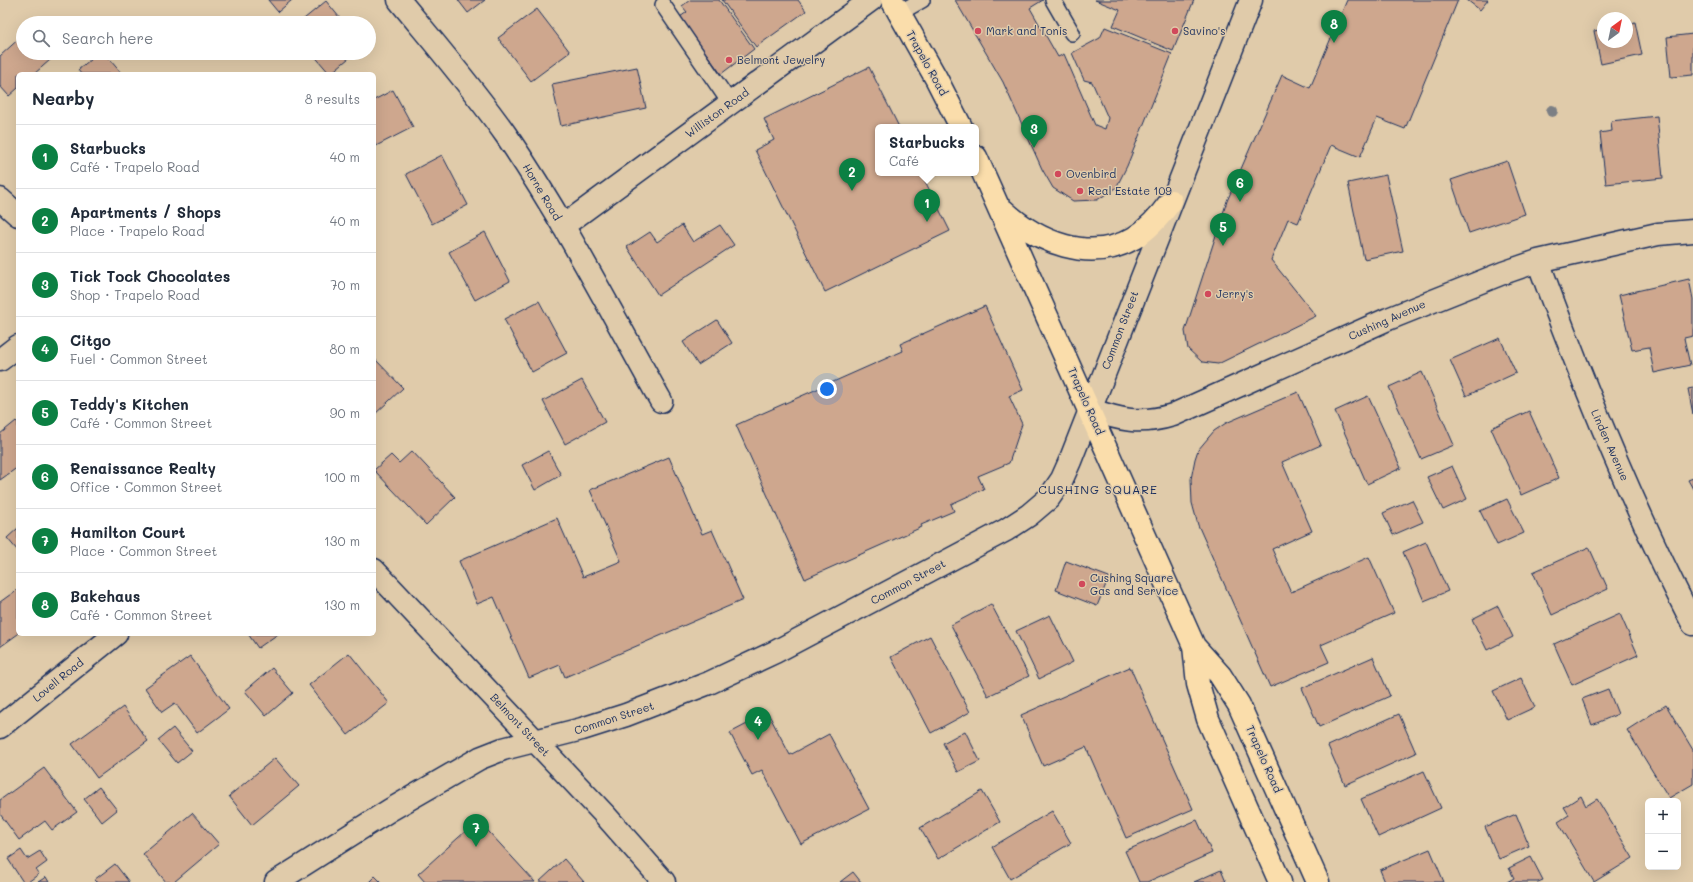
<!DOCTYPE html>
<meta charset="utf-8">
<style>
body{margin:0;font-family:Mali,sans-serif;background:#f2f2f3;color:#1f2937}
.controls{position:absolute;right:12px;bottom:12px;display:grid;overflow:hidden;border-radius:6px;box-shadow:0 4px 16px #0002}
.controls button{width:36px;height:36px;display:grid;place-items:center;padding:0;border:0;border-bottom:1px solid #e0e1e3;background:#fff;color:#1f2937;font:20px sans-serif}
.compass{position:absolute;left:1597px;top:12px;width:36px;height:36px;border-radius:50%;background:#fff;box-shadow:0 4px 16px #0002;rotate:33deg}
.you{position:absolute;left:827px;top:389px;width:14px;height:14px;margin:-10px;border:3px solid #fff;border-radius:50%;background:#1a73e8;box-shadow:0 0 0 6px #1a73e833}
.badge{display:grid;place-items:center;width:26px;height:26px;border-radius:50%;background:#0b8043;color:#fff;font-size:13px;font-weight:700}
.pin{position:absolute;translate:-50% -33px;filter:drop-shadow(0 1px 2px #0008)}
.pin::after{content:'';position:absolute;top:21px;width:14px;height:12px;background:inherit;clip-path:polygon(0 0,100% 0,50% 100%)}
.popup{position:absolute;left:875px;top:124px;width:104px;height:52px;box-sizing:border-box;display:grid;place-content:center;border-radius:6px;background:#fff;filter:drop-shadow(0 1px 3px #0005);font-size:13px;white-space:nowrap;color:#747a83}
.popup b{font-size:15px;color:#1f2937}
.popup::after{content:'';position:absolute;left:50%;top:100%;margin-left:-8px;border:8px solid transparent;border-top-color:#fff}
.list{margin:0;padding:0;list-style:none}
h2{display:flex;justify-content:space-between;align-items:center;height:52px;margin:0;padding:0 16px;font-size:17px}
h2 small{font-size:13px;font-weight:400;color:#747a83}
.list li{display:grid;grid-template-columns:26px 1fr auto;gap:12px;align-items:center;box-sizing:border-box;height:64px;padding:0 16px;border-top:1px solid #e0e1e3}
.list b{display:block;font-size:15px;white-space:nowrap}
.list p{margin:0;font-size:13px;white-space:nowrap;color:#747a83}
.list em{font-size:13px;font-style:normal;color:#747a83}
.icon{flex:none;width:22px;height:22px;fill:none;stroke:currentColor;stroke-width:2;stroke-linecap:round;stroke-linejoin:round}
.map{position:relative;flex:none;width:1693px;height:882px;overflow:hidden}
.search{position:absolute;background:#fff;box-shadow:0 4px 16px #0002;left:16px;top:16px;width:360px;height:44px;display:flex;align-items:center;gap:10px;box-sizing:border-box;padding:0 14px;border-radius:22px;color:#747a83;font-size:15px}
.panel{position:absolute;background:#fff;box-shadow:0 4px 16px #0002;left:16px;top:72px;width:360px;height:564px;border-radius:6px}
.map>svg:first-child{display:block}
.building{fill:#cea78e;stroke:#1b2f5e}
.lines{fill:none;stroke-linecap:round;stroke-linejoin:round}
.service-casing{stroke:#1b2f5e;stroke-width:18}
.minor-casing{stroke:#1b2f5e;stroke-width:25}
.secondary-casing{stroke:#1b2f5e;stroke-width:25}
.primary-casing{stroke:#1b2f5e;stroke-width:25}
.service{stroke:#e0cbaa;stroke-width:15}
.minor{stroke:#e0cbaa;stroke-width:22}
.secondary{stroke:#e0cbaa;stroke-width:22}
.primary{stroke:#faddab;stroke-width:22}
.tree{fill:#7b7f84}
.poi-dot{fill:#d1495b;stroke:#e0cbaa;stroke-width:1.5}
.labels{text-anchor:middle;stroke-width:3;stroke-linejoin:round;paint-order:stroke}
.poi-label{font-size:11px;fill:#1b2f5e;stroke:#e0cbaa;text-anchor:start}
.street-label{font-size:11px;fill:#1b2f5e;stroke:#e0cbaa}
.neighbourhood-label{font-size:12px;letter-spacing:1px;fill:#1b2f5e;stroke:#e0cbaa}
</style>
<div class="map">
<svg width="1693" height="882" viewBox="0 0 1693 882">
<rect width="100%" height="100%" fill="#e0cbaa"/>
<filter id="ink" filterUnits="userSpaceOnUse"><feTurbulence type="fractalNoise" baseFrequency=".025" numOctaves="2"/><feDisplacementMap in="SourceGraphic" scale="8" xChannelSelector="R" yChannelSelector="G"/><feConvolveMatrix kernelMatrix="1 2 1 2 8 2 1 2 1" color-interpolation-filters="sRGB"/></filter>
<g filter="url(#ink)">
<!-- building -->
<path class="building" d="M268 0H292L278 12Z
M458 0H485L468 13Z
M690 0H719L754 49 721 74 680 17 687 12 682 6Z
M722 0H798L806 11 756 47Z
M955 0H1043L1030 8 1058 57 1064 54 1095 125 1105 129 1108 118 1092 82 1084 80 1072 53 1100 38 1105 27 1172 54 1127 166 1116 188 1097 200 1073 201 1053 188 1042 169 1003 82Z
M1095 0H1194L1173 51 1113 26 1120 10Z
M1347 0H1458L1405 129 1377 118 1360 157 1331 145 1298 223 1288 219 1271 260 1316 316 1218 364 1202 362 1188 349 1185 331 1227 201 1282 75 1310 88Z
M1467 0H1488L1480 10Z
M326 1 344 23H299Z
M537 9 570 52 531 81 498 38Z
M42 18 46 23H37Z
M1635 22 1642 55 1601 64 1594 31 1603 29V42H1627V24Z
M1693 34V75L1671 77 1667 37Z
M23 35V53H58L34 74H18V88L9 96 0 86V56Z
M98 53H104L122 74H81L78 70Z
M312 53H355L330 74Z
M637 67 646 108 561 126 552 84Z
M869 67 899 127H878V173H921L950 231 825 292 755 150 774 140 764 119Z
M393 90 413 127 376 146 374 142V100Z
M1657 116 1663 178 1606 184 1600 133 1612 131 1611 121Z
M442 155 468 205 432 224 406 174Z
M1507 161 1525 214 1469 233 1451 180Z
M1386 175 1403 251 1364 259 1348 183Z
M682 225 693 242 720 225 734 245 658 295 627 247 650 232 657 242Z
M485 232 510 281 475 300 449 252Z
M1689 279 1693 299V336L1684 338 1690 365 1654 373 1649 347 1632 350 1619 295Z
M539 301 567 353 532 372 504 319Z
M985 306 1023 390 1009 396 1022 424 1009 463 978 476 984 489 951 504 954 511 921 525 922 527 805 579 736 425 903 351 900 344Z
M717 320 732 343 698 365 683 342Z
M1500 338 1516 373 1466 396 1450 360Z
M374 358 403 388 374 415Z
M1422 372 1454 445 1421 459 1389 387Z
M582 380 605 422 565 444 543 401Z
M1693 388V414L1688 389Z
M1298 392 1321 445 1282 462 1312 531 1272 549 1291 592 1369 557 1394 613 1321 645 1329 662 1270 687 1198 525 1192 503 1191 479 1195 459 1198 450 1214 431 1226 423Z
M1368 396 1401 468 1367 484 1335 411Z
M1529 411 1559 478 1521 495 1491 428Z
M16 421 18 423V467L0 480V434Z
M412 451 455 497 426 525 374 470 391 455 399 463Z
M548 451 561 475 535 490 522 465Z
M669 457 702 534 712 530 743 600 565 677 560 665 529 678 494 597 477 604 459 561 557 518 583 577 621 561 590 490Z
M1452 466 1467 499 1443 510 1427 477Z
M1693 478V489L1688 480Z
M1507 499 1524 533 1497 545 1480 511Z
M1412 500 1423 522 1393 535 1383 513Z
M18 528V551L7 538Z
M1426 542 1448 591 1424 601 1403 552Z
M1589 547 1608 589 1552 615 1533 572Z
M1066 561 1109 577 1097 606 1056 590Z
M18 589V634L0 647V602Z
M991 604 1029 676 988 696 951 625Z
M1498 606 1513 637 1487 650 1472 619Z
M1620 614 1638 655 1572 685 1554 644Z
M1050 615 1073 662 1039 679 1016 631Z
M248 634H278L258 648Z
M930 636 970 712 931 733 891 657Z
M349 653 389 703 348 735 309 685Z
M190 656 229 709 197 733 175 703 162 712 145 688Z
M1373 657 1390 696 1319 727 1302 688Z
M1130 667 1193 809 1126 838 1086 747 1043 766 1021 715Z
M272 668 293 693 266 716 245 691Z
M1521 678 1535 707 1507 720 1493 691Z
M1608 689 1618 714 1592 725 1582 699Z
M1666 705 1693 750V784L1669 798 1627 730Z
M123 707 148 741 97 778 72 744Z
M768 713 790 755 829 734 869 809 801 844 762 770 752 775 730 733Z
M1399 714 1416 753 1345 785 1328 746Z
M173 728 192 751 177 763 158 740Z
M965 731 980 761 958 772 943 743Z
M275 758 299 786 252 825 229 796Z
M44 768 77 812 52 830 45 821 19 840 0 814V800Z
M1424 771 1441 808 1378 837 1361 799Z
M99 787 117 810 102 822 84 799Z
M982 791 1000 822 938 859 920 828Z
M1581 796 1586 806 1597 799 1633 858 1594 882 1558 822 1569 815 1564 807Z
M1052 811 1071 843 1010 879 992 847Z
M192 813 219 844 174 882H166L143 854Z
M1516 814 1529 846 1499 859 1485 827Z
M478 820 535 882H425L418 874Z
M1197 820 1212 853 1147 882H1139L1125 851Z
M1430 849 1444 882H1385L1380 870Z
M21 850 27 859 40 851 47 862 36 870 39 874 28 882H23L8 859Z
M1531 857 1543 880 1538 882H1507L1514 878 1509 868Z
M564 859 584 882H539Z
M115 864 129 882H96L94 880Z
M1221 870 1226 882H1194Z
M853 872 861 882H840Z
M375 876 381 882H369Z
M46 877 49 882H38Z"/>
<g class="lines">
<!-- service casing -->
<g class="service-casing">
<path id="service" d="M1053 0 1072 33
M663 5 730 103
M899 13 922 0"/>
</g>
<!-- minor casing -->
<g class="minor-casing">
<path id="minor" d="M399 0C435 44 473 88 506 135 564 220 611 312 661 401
M563 226 871 0
M1538 261C1583 385 1633 507 1693 624
M0 360 18 346
M1089 409C1120 420 1140 425 1173 415L1388 319 1503 273 1538 261 1658 234 1693 231
M0 727 116 634"/>
</g>
<!-- secondary casing -->
<g class="secondary-casing">
<path id="secondary" d="M0 199 18 215
M374 570 605 815 664 882
M276 882 390 810 480 758 503 749 582 729 626 715 709 683 775 652 1006 530 1029 515 1049 498 1062 479 1070 461 1251 0"/>
</g>
<!-- primary casing -->
<g class="primary-casing">
<path id="primary" d="M892 0 936 78 961 127
M976 157 1194 646 1220 675 1239 705 1318 882
M1003 210C1037 242 1090 264 1134 238 1149 229 1161 215 1171 201
M1194 646 1198 684 1208 719 1280 882"/>
</g>
<!-- service -->
<use href="#service" class="service"/>
<!-- minor -->
<use href="#minor" class="minor"/>
<!-- secondary -->
<use href="#secondary" class="secondary"/>
<!-- primary -->
<use href="#primary" class="primary"/>
</g>
<!-- trees -->
<circle class="tree" cx="1552" cy="111" r="6"/>
</g>
<!-- markers -->
<g class="poi-dot">
<circle cx="978" cy="31" r="4"/>
<circle cx="1175" cy="31" r="4"/>
<circle cx="729" cy="60" r="4"/>
<circle cx="1058" cy="174" r="4"/>
<circle cx="1080" cy="191" r="4"/>
<circle cx="1208" cy="294" r="4"/>
<circle cx="1082" cy="584" r="4"/>
</g>
<g class="labels">
<!-- poi labels -->
<g class="poi-label">
<text x="986" y="35">Mark and Tonis</text>
<text x="1183" y="35">Savino's</text>
<text x="737" y="64">Belmont Jewelry</text>
<text x="1066" y="178">Ovenbird</text>
<text x="1088" y="195">Real Estate 109</text>
<text x="1216" y="298">Jerry's</text>
<text x="1090" y="582">Cushing Square<tspan x="1090" dy="13">Gas and Service</tspan></text>
</g>
<!-- street labels -->
<g class="street-label">
<text transform="translate(927 63) rotate(61)" y="4">Trapelo Road</text>
<text transform="translate(717 113) rotate(-36)" y="4">Williston Road</text>
<text transform="translate(542 192) rotate(59)" y="4">Horne Road</text>
<text transform="translate(1387 320) rotate(-24)" y="4">Cushing Avenue</text>
<text transform="translate(1120 330) rotate(-69)" y="4">Common Street</text>
<text transform="translate(1086 401) rotate(66)" y="4">Trapelo Road</text>
<text transform="translate(1610 445) rotate(66)" y="4">Linden Avenue</text>
<text transform="translate(908 582) rotate(-28)" y="4">Common Street</text>
<text transform="translate(58 680) rotate(-39)" y="4">Lovell Road</text>
<text transform="translate(614 718) rotate(-18)" y="4">Common Street</text>
<text transform="translate(520 725) rotate(47)" y="4">Belmont Street</text>
<text transform="translate(1264 759) rotate(66)" y="4">Trapelo Road</text>
</g>
<!-- neighbourhood labels -->
<g class="neighbourhood-label">
<text x="1098" y="494">CUSHING SQUARE</text>
</g>
</g>
</svg>
<div class="controls">
<button>+</button>
<button>−</button>
</div>
<svg class="compass" viewBox="-18 -18 36 36"><path d="M0-13l5 13h-10z" fill="#e53935"/><path d="M0 13l5-13h-10z" fill="#747a83"/></svg>
<div class="you"></div>
<div class="pin badge" style="left:927px;top:222px">1</div>
<div class="popup"><b>Starbucks</b>Café</div>
<div class="pin badge" style="left:852px;top:191px">2</div>
<div class="pin badge" style="left:1034px;top:148px">3</div>
<div class="pin badge" style="left:758px;top:740px">4</div>
<div class="pin badge" style="left:1223px;top:246px">5</div>
<div class="pin badge" style="left:1240px;top:202px">6</div>
<div class="pin badge" style="left:476px;top:847px">7</div>
<div class="pin badge" style="left:1334px;top:43px">8</div>
<div class="search"><svg class="icon" aria-label="search" viewBox="0 0 24 24"><circle cx="10" cy="10" r="6"/><path d="M15 15l6 6"/></svg>Search here</div>
<section class="panel">
<h2>Nearby<small>8 results</small></h2>
<ul class="list">
<li><span class="badge">1</span><div><b>Starbucks</b><p>Café · Trapelo Road</p></div><em>40 m</em></li>
<li><span class="badge">2</span><div><b>Apartments / Shops</b><p>Place · Trapelo Road</p></div><em>40 m</em></li>
<li><span class="badge">3</span><div><b>Tick Tock Chocolates</b><p>Shop · Trapelo Road</p></div><em>70 m</em></li>
<li><span class="badge">4</span><div><b>Citgo</b><p>Fuel · Common Street</p></div><em>80 m</em></li>
<li><span class="badge">5</span><div><b>Teddy's Kitchen</b><p>Café · Common Street</p></div><em>90 m</em></li>
<li><span class="badge">6</span><div><b>Renaissance Realty</b><p>Office · Common Street</p></div><em>100 m</em></li>
<li><span class="badge">7</span><div><b>Hamilton Court</b><p>Place · Common Street</p></div><em>130 m</em></li>
<li><span class="badge">8</span><div><b>Bakehaus</b><p>Café · Common Street</p></div><em>130 m</em></li>
</ul>
</section>
</div>
